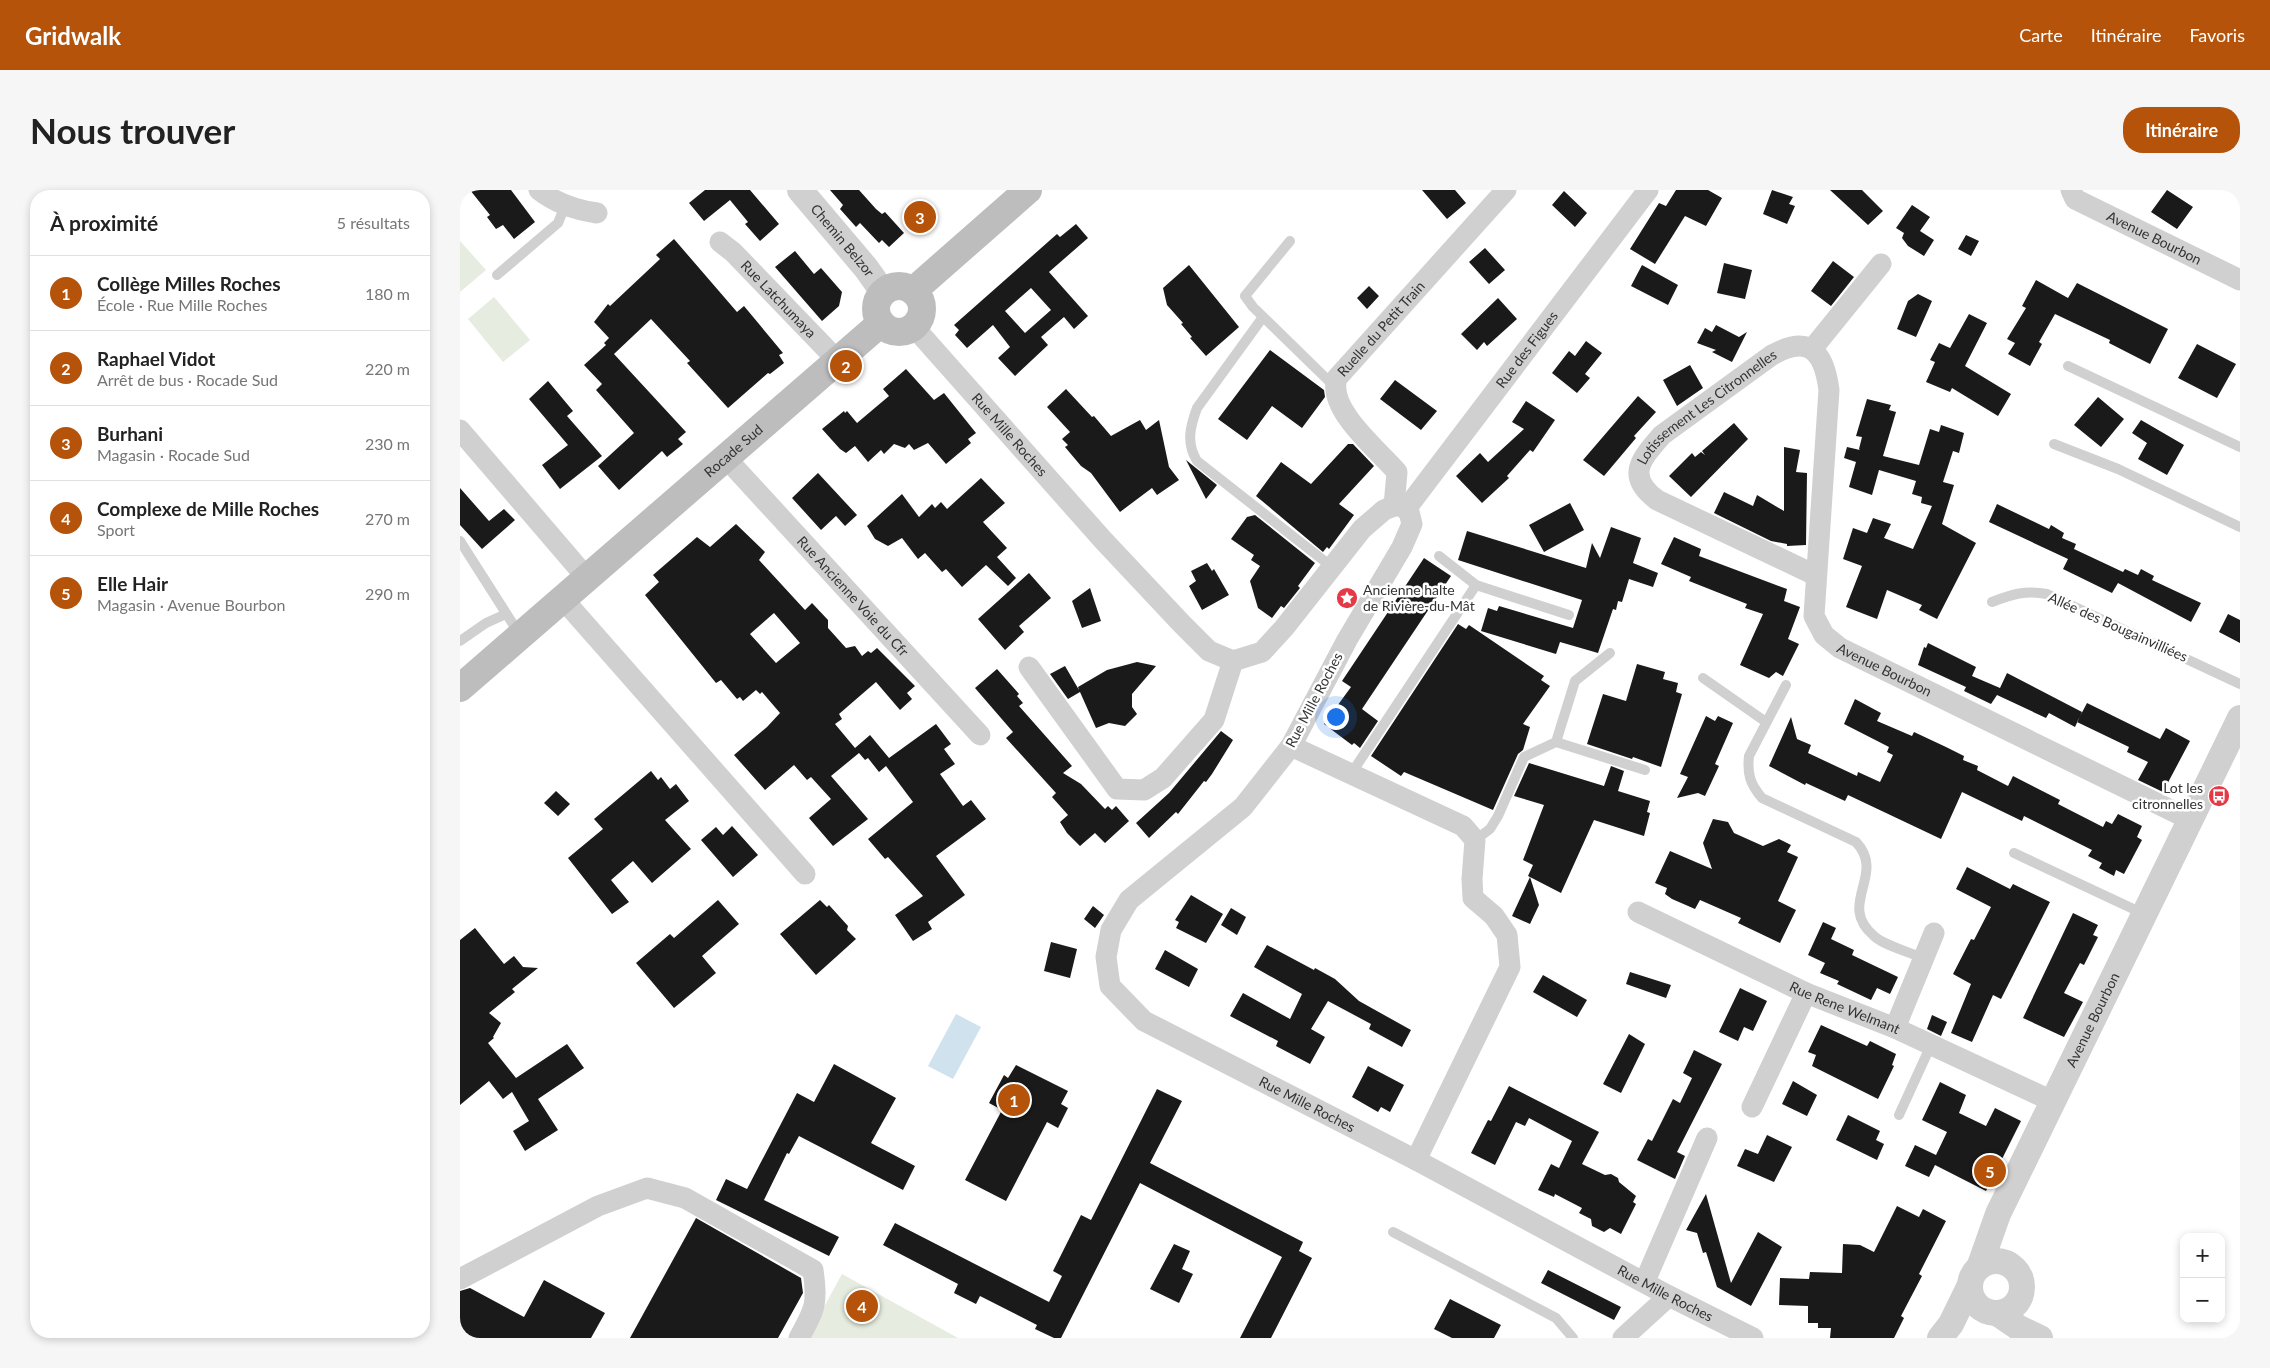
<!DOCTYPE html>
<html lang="fr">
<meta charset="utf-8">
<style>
body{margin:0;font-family:Lato,sans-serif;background:#f6f6f6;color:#222}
.controls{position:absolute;right:15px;bottom:15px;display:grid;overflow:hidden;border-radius:10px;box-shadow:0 2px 8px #0003}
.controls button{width:45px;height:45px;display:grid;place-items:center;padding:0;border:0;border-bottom:1px solid #e0e0e0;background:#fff;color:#222;font:25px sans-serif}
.you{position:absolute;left:875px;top:526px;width:18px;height:18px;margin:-12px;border:4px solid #fff;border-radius:50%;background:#1a73e8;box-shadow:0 0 0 8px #1a73e833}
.badge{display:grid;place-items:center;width:32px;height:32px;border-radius:50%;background:#b45309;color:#fff;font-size:16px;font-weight:700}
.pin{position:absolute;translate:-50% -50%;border:2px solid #fff;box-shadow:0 1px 5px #0006}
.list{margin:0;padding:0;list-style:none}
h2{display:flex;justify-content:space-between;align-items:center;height:65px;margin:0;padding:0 20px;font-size:21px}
h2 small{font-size:16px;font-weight:400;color:#767676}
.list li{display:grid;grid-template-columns:32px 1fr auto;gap:15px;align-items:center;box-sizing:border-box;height:75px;padding:0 20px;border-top:1px solid #e0e0e0}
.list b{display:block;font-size:19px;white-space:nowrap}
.list p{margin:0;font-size:16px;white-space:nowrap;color:#767676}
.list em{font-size:16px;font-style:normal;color:#767676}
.map{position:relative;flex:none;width:1780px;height:1148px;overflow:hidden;border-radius:20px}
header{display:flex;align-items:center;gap:30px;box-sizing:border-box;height:70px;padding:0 25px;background:#b45309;color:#fff}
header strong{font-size:24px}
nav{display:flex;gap:28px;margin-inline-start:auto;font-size:18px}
.intro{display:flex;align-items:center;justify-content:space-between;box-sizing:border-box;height:120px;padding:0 30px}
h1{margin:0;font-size:35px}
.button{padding:12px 22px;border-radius:20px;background:#b45309;color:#fff;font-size:18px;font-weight:700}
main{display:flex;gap:30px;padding:0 30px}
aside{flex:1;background:#fff;border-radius:20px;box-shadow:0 2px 8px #0003}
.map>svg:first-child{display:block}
.green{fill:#e6ecdf}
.water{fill:#cfe2ee}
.building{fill:#1a1a1a;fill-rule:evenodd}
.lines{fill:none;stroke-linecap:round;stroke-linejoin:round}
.service{stroke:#d0d0d0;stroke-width:10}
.minor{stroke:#d0d0d0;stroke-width:21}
.tertiary{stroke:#d0d0d0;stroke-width:26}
.secondary{stroke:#bdbdbd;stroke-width:28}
.labels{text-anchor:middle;stroke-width:5;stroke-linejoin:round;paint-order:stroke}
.street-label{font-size:14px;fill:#333;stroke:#fff}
.poi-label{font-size:14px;fill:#333;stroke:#fff;text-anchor:start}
</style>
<header>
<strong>Gridwalk</strong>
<nav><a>Carte</a><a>Itinéraire</a><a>Favoris</a></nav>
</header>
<div class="intro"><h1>Nous trouver</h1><a class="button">Itinéraire</a></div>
<main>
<aside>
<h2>À proximité<small>5 résultats</small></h2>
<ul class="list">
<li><span class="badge">1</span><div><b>Collège Milles Roches</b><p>École · Rue Mille Roches</p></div><em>180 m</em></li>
<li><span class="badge">2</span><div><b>Raphael Vidot</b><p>Arrêt de bus · Rocade Sud</p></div><em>220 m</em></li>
<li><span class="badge">3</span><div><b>Burhani</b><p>Magasin · Rocade Sud</p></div><em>230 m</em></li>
<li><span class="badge">4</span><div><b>Complexe de Mille Roches</b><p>Sport</p></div><em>270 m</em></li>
<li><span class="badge">5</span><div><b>Elle Hair</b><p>Magasin · Avenue Bourbon</p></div><em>290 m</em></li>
</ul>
</aside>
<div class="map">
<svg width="1780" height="1148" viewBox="0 0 1780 1148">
<rect width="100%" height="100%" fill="#fff"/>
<!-- green -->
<path class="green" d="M0 51 26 80 0 102Z
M34 107 70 150 43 172 8 129Z
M382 1084 498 1148H347Z"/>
<!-- water -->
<path class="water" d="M496 824 521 837 493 889 468 876Z"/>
<!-- building -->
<path class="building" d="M10 0H51L75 32 54 49 43 35 36 39 27 27 30 25Z
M245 0H290L319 34 300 51 285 34 288 32 270 10 244 31 229 13Z
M370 0H399L416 19 422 24 425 22 444 43 429 57 422 50 419 53 400 33 396 37 380 19 383 15Z
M962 0H995L1006 13 987 29Z
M1216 0H1248L1262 8 1246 36 1225 26 1195 74 1170 59 1199 13 1206 16Z
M1312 0 1333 7 1329 14 1335 16 1327 34 1303 24Z
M1370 0H1402L1423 21 1408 35Z
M1707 0 1733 17 1717 39 1691 22Z
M1104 1 1127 23 1115 37 1092 15Z
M1452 15 1470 27 1460 41 1474 50 1464 66 1448 56 1442 48 1444 43 1436 38Z
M616 34 628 48 589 82 628 126 614 139 604 127 581 147 588 155 555 186 538 168 550 157 533 135 507 158 495 145 499 140 494 135 597 44 600 47ZM571 98 591 120 565 143 545 121Z
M1506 45 1519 51 1511 66 1498 59Z
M214 49 277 122 284 116 323 163 319 165 324 173 310 184 308 183 268 218 227 173 230 171 191 129 154 164 226 242 218 249 223 254 207 267 202 261 159 300 138 276 174 243 136 200 142 194 124 175 146 155 144 153 149 148 134 132 148 114 150 116 200 69 196 65Z
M1025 58 1045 80 1029 94 1009 72Z
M335 61 354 84 361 78 382 102 379 116 362 131 315 77Z
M1373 71 1394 87 1371 116 1351 101Z
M1264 73 1292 80 1285 109 1257 103Z
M729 75 779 137 746 166 730 148 732 147 721 134 723 133 707 115 703 98Z
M1182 75 1218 95 1208 115 1171 96Z
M1576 90 1608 108 1617 93 1708 139 1690 174 1649 153 1650 150 1595 124 1579 152 1582 154 1570 176 1548 164 1555 153 1547 149 1566 118 1562 116Z
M909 96 919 106 907 119 897 108Z
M1458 104 1472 111 1456 147 1437 139 1448 111Z
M1038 108 1057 129 1027 156 1024 152 1017 160 1001 144Z
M1509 124 1527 133 1505 176 1551 204 1538 226 1492 198 1490 202 1466 192 1475 172 1470 170 1479 153 1490 158Z
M1256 135 1279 147 1287 142 1272 172 1252 162 1256 160 1237 153 1245 138 1252 142Z
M1126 151 1142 163 1125 184 1130 188 1117 203 1092 183 1109 161 1115 166Z
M1737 154 1776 174 1757 208 1718 188Z
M810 160 864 200 865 207 842 238 812 216 787 250 758 229Z
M1230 175 1243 198 1217 216 1203 190Z
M446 179 474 210 484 203 516 243 508 249 511 253 486 274 468 253 454 260 449 254 445 258 434 254 424 264 421 260 408 272 395 256 386 263 380 259 362 239 384 221 385 223 387 221 397 233 429 206 423 199Z
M935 190 977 221 961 240 920 209Z
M88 191 113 221 107 226 142 266 100 299 82 275 108 255 69 209Z
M606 199 632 227 634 226 651 246 680 230 686 240 699 230 709 277 719 290 697 305 692 298 660 322 631 283 621 276 605 257 608 255 602 249 610 242 587 217Z
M1178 206 1196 222 1174 246 1176 248 1144 286 1123 270Z
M1638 207 1664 229 1641 257 1614 235Z
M1407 209 1431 215 1429 220 1436 222 1423 266 1459 275 1470 239 1479 242 1481 235 1504 243 1499 263 1493 261 1483 292 1494 295 1482 334 1516 353 1477 429 1459 420 1462 415 1427 400 1417 429 1386 417 1402 376 1383 369 1393 338 1407 343 1413 328 1431 334 1424 348 1453 359 1472 316 1461 313 1462 307 1452 304 1456 291 1419 280 1412 305 1389 297 1396 272 1384 268 1387 257 1400 260 1399 259 1402 247 1396 246Z
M1066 211 1095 230 1073 262 1070 260 1047 286 1049 288 1022 313 996 286 1020 263 1028 272 1064 239 1052 232Z
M1681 230 1724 255 1707 285 1678 269 1687 253 1672 243Z
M1274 233 1288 249 1231 307 1209 286 1232 263 1235 267 1241 262 1245 265 1242 261Z
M888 254H893L914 276 879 314 894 325 869 359 867 357 863 362 796 306 821 272 851 294Z
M1324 257 1340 260 1336 282 1347 283 1346 355 1327 356V354L1311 351 1254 323 1264 302 1293 316 1297 305 1324 321Z
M726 270 757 295 746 309Z
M358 283 397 325 385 336 376 326 361 340 332 308Z
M521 288 545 313 523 332 547 358 537 367 556 388 548 396 526 375 502 397 486 379 482 382 465 363 458 369 442 348 428 356 415 349 407 336 442 304 459 327 472 314 475 318 481 312 487 319Z
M0 298 29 331 44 319 55 330 22 359 0 335Z
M1110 313 1124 340 1084 362 1069 335Z
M1537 314 1589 339 1591 335 1604 343 1602 348 1616 354 1614 359 1663 382 1665 379 1678 385 1681 379 1694 386 1692 390 1741 413 1731 432 1658 393 1652 403 1603 379 1608 369 1529 332Z
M795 325 855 373 838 396 840 398 824 418 821 416 812 428 798 418 790 391 800 376 791 370 794 365 771 349 787 327Z
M276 334 305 362 299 370 345 420 352 413 368 430V438L386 458 395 456 402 466 408 461 411 463 417 458 455 496 447 503 452 509 440 520 416 492 379 524 382 529 375 534 395 558 410 545 429 568 476 534 491 554 484 559 495 574 480 584 503 616 511 610 526 629 476 666 505 705 468 732 472 739 453 751 435 725 463 706 428 667 425 669 408 649 453 612 426 576 419 582 408 568 405 570 399 563 371 586 408 629 373 656 349 628 371 609 351 587 347 590 334 575 305 600 274 565 307 537 320 523 302 502 300 504 296 500 283 511 280 507 277 509 261 490 256 493 185 405 199 392 193 385 237 347 250 357ZM314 423 340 453 316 473 290 444Z
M1151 337 1181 348 1173 373 1198 383 1193 397 1169 389 1162 412 1158 411 1156 420 1153 419 1138 463 1100 452 1096 464 1021 441 1028 418 1037 421 1039 416 1113 438 1122 410 998 370 1007 341 1126 378 1132 353 1140 368Z
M1214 347 1241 359 1239 366 1327 399 1324 411 1340 417 1328 449 1339 454 1323 486 1316 482 1309 488 1280 475 1303 424 1285 418 1287 414 1229 391 1231 387 1201 374Z
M964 368 991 386 902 519 918 531 900 558 894 553 892 555 864 534 891 497 882 491Z
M747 373 752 381 754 379 769 405 742 420 729 396 736 391 731 381Z
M569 383 591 408 559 436 564 442 545 460 518 429Z
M630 398 641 431 622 438 612 411Z
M1768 424 1780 430V453L1759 442Z
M998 434 1006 439 1009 435 1084 486 1081 490 1090 496 1063 534 1070 537 1063 560 1058 564 1033 620 944 582 941 586 911 566Z
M1468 453 1516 477 1512 486 1540 498 1547 483 1622 522 1615 537 1589 523 1586 528 1537 505 1531 514 1504 501 1506 497 1458 475 1464 457 1466 458Z
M677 472 696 476 672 504V517L677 524 665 536 649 533 636 538 620 502 608 509 590 484 605 476 619 500 618 497 647 480Z
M1177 474 1205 482 1203 489 1218 493 1216 502 1222 504 1201 577 1173 567 1172 569 1127 554 1143 504 1166 511Z
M537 479 559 504 557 506 563 513 559 516 612 576 603 583 621 594 645 619 648 616 652 620 656 616 669 631 645 653 635 643 620 656 607 643 600 632 608 625 592 607 596 603 546 548 553 542 515 498Z
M1395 509 1421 523 1417 531 1452 546 1454 542 1486 557 1504 566 1503 570 1518 576 1517 580 1548 596 1553 586 1600 610 1598 614 1643 637 1646 631 1652 634 1658 624 1682 636 1677 647 1682 650 1664 684 1656 680 1654 686 1639 678 1642 673 1628 666 1632 660 1564 626 1562 631 1502 602 1481 649 1388 605 1385 611 1346 593 1345 595 1309 576 1331 527 1337 549 1351 555 1348 563 1397 586 1398 582 1420 592 1433 565 1427 562 1429 557 1384 534Z
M1627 513 1700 549 1706 538 1730 551 1703 602 1678 590 1688 572 1667 562 1669 557 1617 532Z
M1246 526 1255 531 1258 526 1273 533 1255 574 1259 576 1245 606 1238 603 1217 608 1228 587 1220 584Z
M761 541 773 550 752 584 746 592 744 591 718 624 716 622 689 648 676 633 709 603Z
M1069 573 1144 596 1151 576 1164 581 1158 601 1190 611 1187 622 1190 623 1184 646 1134 630 1101 703 1068 686 1073 675 1063 670 1084 615 1054 606Z
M191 581 198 590 201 587 210 599 216 594 229 611 205 630 231 659 192 693 173 671 151 690 169 712 152 724 108 668 143 639 134 629Z
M96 601 110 614 98 626 84 613Z
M1253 629 1268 632 1274 643 1303 656 1319 649 1331 655 1327 662 1338 667 1318 711 1336 720 1320 753 1278 733 1281 728 1240 710 1235 719 1212 709 1205 704 1207 698 1195 693 1210 661 1252 679 1243 653Z
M272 636 298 665 273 687 241 650 256 637 263 645Z
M1507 677 1550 699 1553 694 1590 712 1541 809 1533 805 1512 852 1491 843 1511 794 1493 784 1511 749 1514 750 1531 717 1496 699Z
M1070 687 1079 715 1070 734 1052 726Z
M731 705 763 724 746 753 716 738 719 732 715 730Z
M258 710 279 734 242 766 256 783 214 818 176 773 210 744 214 748Z
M360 710 367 717 369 715 388 736 387 740 396 749 356 785 320 744Z
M633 716 644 725 635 738 624 729Z
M771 718 786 727 777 745 761 735Z
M1613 723 1638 735 1633 745 1638 747 1624 775 1620 773 1604 803 1623 812 1604 847 1563 828Z
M1363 732 1376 738 1371 749 1394 760 1392 765 1438 787 1430 804 1417 798 1411 810 1377 794 1379 791 1360 783 1365 773 1348 765Z
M15 738 44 774 54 766 63 777 78 778 52 799 55 802 29 823 41 833 33 847 34 848 28 853 56 888 107 854 124 878 78 909 98 940 65 961 53 941 69 931 52 902 43 909 29 891 0 915V750Z
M591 752 617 759 610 788 584 781Z
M807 755 854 780 855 778 875 789 899 811 951 840 942 857 909 839 911 834 868 811 851 839 865 847 850 874 816 856 818 851 770 826 783 803 830 829 842 804 794 777Z
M705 760 738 779 729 797 695 779Z
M1170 782 1211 795 1206 808 1166 794Z
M1083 785 1127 810 1117 827 1073 802Z
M1280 798 1307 811 1293 841 1284 837 1278 851 1259 842Z
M1472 825 1487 832 1481 846 1467 839Z
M1361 835 1407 856 1410 851 1436 864 1432 875 1434 876 1418 909 1352 876 1356 865 1348 862Z
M1169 844 1185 854 1161 903 1143 894Z
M1234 860 1262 874 1217 962 1225 966 1215 989 1177 970 1188 949 1192 951 1213 909 1220 913 1232 888 1223 883Z
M374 874 436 908 411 953 455 976 443 1000 339 946 329 964 327 963 304 1010 379 1047 369 1066 256 1010 266 989 287 999 337 903 354 912Z
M556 875 608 901 601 914 608 918 598 938 587 932 546 1011 505 990 542 920 529 913 544 885 548 888Z
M908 876 944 895 930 922 921 917 918 922 892 907Z
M1333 891 1357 905 1347 926 1322 914Z
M1480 892 1506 905 1499 923 1526 936 1535 918 1561 931 1526 1001 1475 975 1469 987 1445 976 1455 955 1476 965 1487 942 1462 930Z
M1049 896 1139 942 1122 974 1145 985 1151 984 1158 988 1159 992 1176 1006 1173 1012 1176 1014 1161 1044 1150 1038 1144 1042 1132 1036 1131 1029 1119 1023 1122 1018 1095 1004 1094 1007 1078 1000 1091 974 1099 978 1112 951 1069 928 1065 936 1056 932 1035 975 1011 963 1028 930 1031 931Z
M697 899 722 911 690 973 843 1052 839 1061 852 1068 811 1148H780L822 1067 680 993 601 1148H594L575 1139 577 1135 520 1106 516 1114 494 1103 498 1094 423 1055 435 1033 589 1112 602 1086 593 1081 621 1025 631 1030Z
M1388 925 1420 941 1416 950 1424 954 1417 970 1376 950Z
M1307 945 1332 957 1314 992 1277 976 1285 959 1298 964Z
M1246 1004 1271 1093 1298 1042 1322 1057 1291 1116 1257 1097 1246 1062 1243 1063 1237 1043 1226 1040Z
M1437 1016 1459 1027 1463 1019 1486 1031 1459 1084 1462 1086 1441 1126 1444 1128 1434 1148H1370L1371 1138H1358V1133H1348V1116L1319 1115 1320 1088 1349 1089 1350 1082 1382 1083 1383 1054 1400 1055 1414 1062Z
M236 1028 341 1088 343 1103 318 1148H170Z
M714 1054 730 1061 722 1079 733 1084 719 1113 690 1099Z
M1088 1080 1161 1117 1154 1130 1081 1093Z
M84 1090 145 1123 131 1148H0V1101L10 1098 64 1127Z
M990 1109 1041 1135 1034 1148H992L974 1139Z"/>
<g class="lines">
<!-- service -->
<path class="service" d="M830 51 785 106 793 117 875 197
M37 85 98 33 105 16
M803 127 737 218C730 237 726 253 737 271L872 377
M1608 176 1780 257
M1594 254 1658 279 1780 337
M0 351 60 445
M979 366 1016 395 1109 425
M1532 412C1552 404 1566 400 1587 404L1780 494
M0 451 26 433 46 424
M1243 488 1306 532
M1326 495 1289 566C1287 584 1290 594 1302 608L1396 652C1427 685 1376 714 1414 746 1425 756 1449 762 1463 768
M1096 552 1185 580
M891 584 1016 395
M1015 650 1030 639 1038 626 1064 567 1096 552 1115 491 1150 463
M1554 663 1684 724
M1439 925 1471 855
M933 1042 1096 1128 1113 1148"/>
<!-- minor -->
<g class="minor">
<path d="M79 0C97 14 115 20 137 23"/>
<path id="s1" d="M1611 0 1615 9 1780 90"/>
<path id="s2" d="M260 52 273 62 377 170"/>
<path id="s3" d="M454 137 643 350 721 433 749 461 773 471 802 462 824 438 902 339 924 320 934 316H942L949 322 952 334 942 357 887 450 831 556 783 617 669 710 651 740 646 767 650 796 684 831 956 970 1209 1106 1293 1148"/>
<path d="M1353 158 1421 74"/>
<path d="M0 240 126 387"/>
<path id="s4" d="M265 267 520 545"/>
<path id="s5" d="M934 316 937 282C917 259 867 219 877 188L1046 0"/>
<path id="s6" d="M946 319 1188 0"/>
<path id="s7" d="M1355 385 1197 310C1165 286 1181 269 1202 245L1312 165C1350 144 1364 162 1369 200L1354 426 1364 445 1380 458 1731 630"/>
<path d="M102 408 345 684"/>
<path d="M569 477 657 599 684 600 703 588 754 530 773 471"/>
<path d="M831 556 1003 636 1015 650 1012 689 1013 708 1034 726 1047 745 1050 777 956 970"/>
<path id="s8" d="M1178 722 1346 803 1435 838 1592 911"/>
<path d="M1435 838 1474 743"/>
<path d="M1292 917 1346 803"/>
<path d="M0 1089 138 1016 187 998 225 1008 353 1080C358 1114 355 1119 339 1148"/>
<path d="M1185 1091 1247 948"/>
<path d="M1163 1148 1209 1106"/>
</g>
<!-- tertiary -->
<g class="tertiary">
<path id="s9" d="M340 0 406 78 423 102"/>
<circle cx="1536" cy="1097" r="26"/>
<path id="s10" d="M1520 1075 1538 1024 1780 528"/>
<path d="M1537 1123 1559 1138 1580 1148"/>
<path d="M1480 1148 1491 1134 1509 1097"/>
</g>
<!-- secondary -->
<g class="secondary">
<circle cx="439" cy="119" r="23"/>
<path d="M453 101 568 0"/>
<path id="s11" d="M0 498 421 133"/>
</g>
</g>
<!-- icons -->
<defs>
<g id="sight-disc" transform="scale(1.125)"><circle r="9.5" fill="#e63946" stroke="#fff"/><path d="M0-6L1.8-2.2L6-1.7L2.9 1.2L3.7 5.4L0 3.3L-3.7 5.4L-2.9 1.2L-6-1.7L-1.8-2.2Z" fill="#fff"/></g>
<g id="bus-disc" transform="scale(1.125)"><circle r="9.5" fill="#e63946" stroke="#fff"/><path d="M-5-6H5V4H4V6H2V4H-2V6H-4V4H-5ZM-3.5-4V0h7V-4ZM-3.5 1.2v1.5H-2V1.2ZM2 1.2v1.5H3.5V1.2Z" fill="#fff"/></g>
</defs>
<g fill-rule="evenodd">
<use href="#sight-disc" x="887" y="408"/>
<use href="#bus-disc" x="1759" y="606"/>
</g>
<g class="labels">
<!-- street labels -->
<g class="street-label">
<text dy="5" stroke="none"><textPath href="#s1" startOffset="98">Avenue Bourbon</textPath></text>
<text dy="5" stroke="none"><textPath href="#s9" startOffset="66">Chemin Belzor</textPath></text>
<text dy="5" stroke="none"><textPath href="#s2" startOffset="82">Rue Latchumaya</textPath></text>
<text dy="5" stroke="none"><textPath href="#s5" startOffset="216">Ruelle du Petit Train</textPath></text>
<text dy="5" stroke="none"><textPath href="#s6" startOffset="200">Rue des Figues</textPath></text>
<text dy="5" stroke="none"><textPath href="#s7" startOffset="306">Lotissement Les Citronnelles</textPath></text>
<text dy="5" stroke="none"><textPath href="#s3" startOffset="144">Rue Mille Roches</textPath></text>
<text dy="5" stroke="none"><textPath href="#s11" startOffset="362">Rocade Sud</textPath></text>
<text dy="5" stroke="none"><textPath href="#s4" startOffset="189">Rue Ancienne Voie du Cfr</textPath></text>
<text transform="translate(1658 437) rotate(24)" y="5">Allée des Bougainvilliées</text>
<text dy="5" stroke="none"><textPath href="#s7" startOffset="795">Avenue Bourbon</textPath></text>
<text transform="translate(854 510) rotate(-62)" y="5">Rue Mille Roches</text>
<text dy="5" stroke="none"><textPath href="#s8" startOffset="228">Rue Rene Welmant</textPath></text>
<text dy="5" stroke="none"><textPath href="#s10" startOffset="270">Avenue Bourbon</textPath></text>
<text dy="5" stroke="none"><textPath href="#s3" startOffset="1524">Rue Mille Roches</textPath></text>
<text dy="5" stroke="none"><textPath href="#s3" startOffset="1929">Rue Mille Roches</textPath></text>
</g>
<!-- poi labels -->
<g class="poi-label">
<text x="903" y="405">Ancienne halte<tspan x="903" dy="16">de Rivière-du-Mât</tspan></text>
<text x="1743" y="603" text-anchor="end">Lot les<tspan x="1743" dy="16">citronnelles</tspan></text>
</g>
</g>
</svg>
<div class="controls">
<button>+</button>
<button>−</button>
</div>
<div class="you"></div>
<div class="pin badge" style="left:554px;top:910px">1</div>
<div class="pin badge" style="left:386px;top:176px">2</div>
<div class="pin badge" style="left:460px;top:27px">3</div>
<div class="pin badge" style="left:402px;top:1116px">4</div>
<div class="pin badge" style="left:1530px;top:981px">5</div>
</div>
</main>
